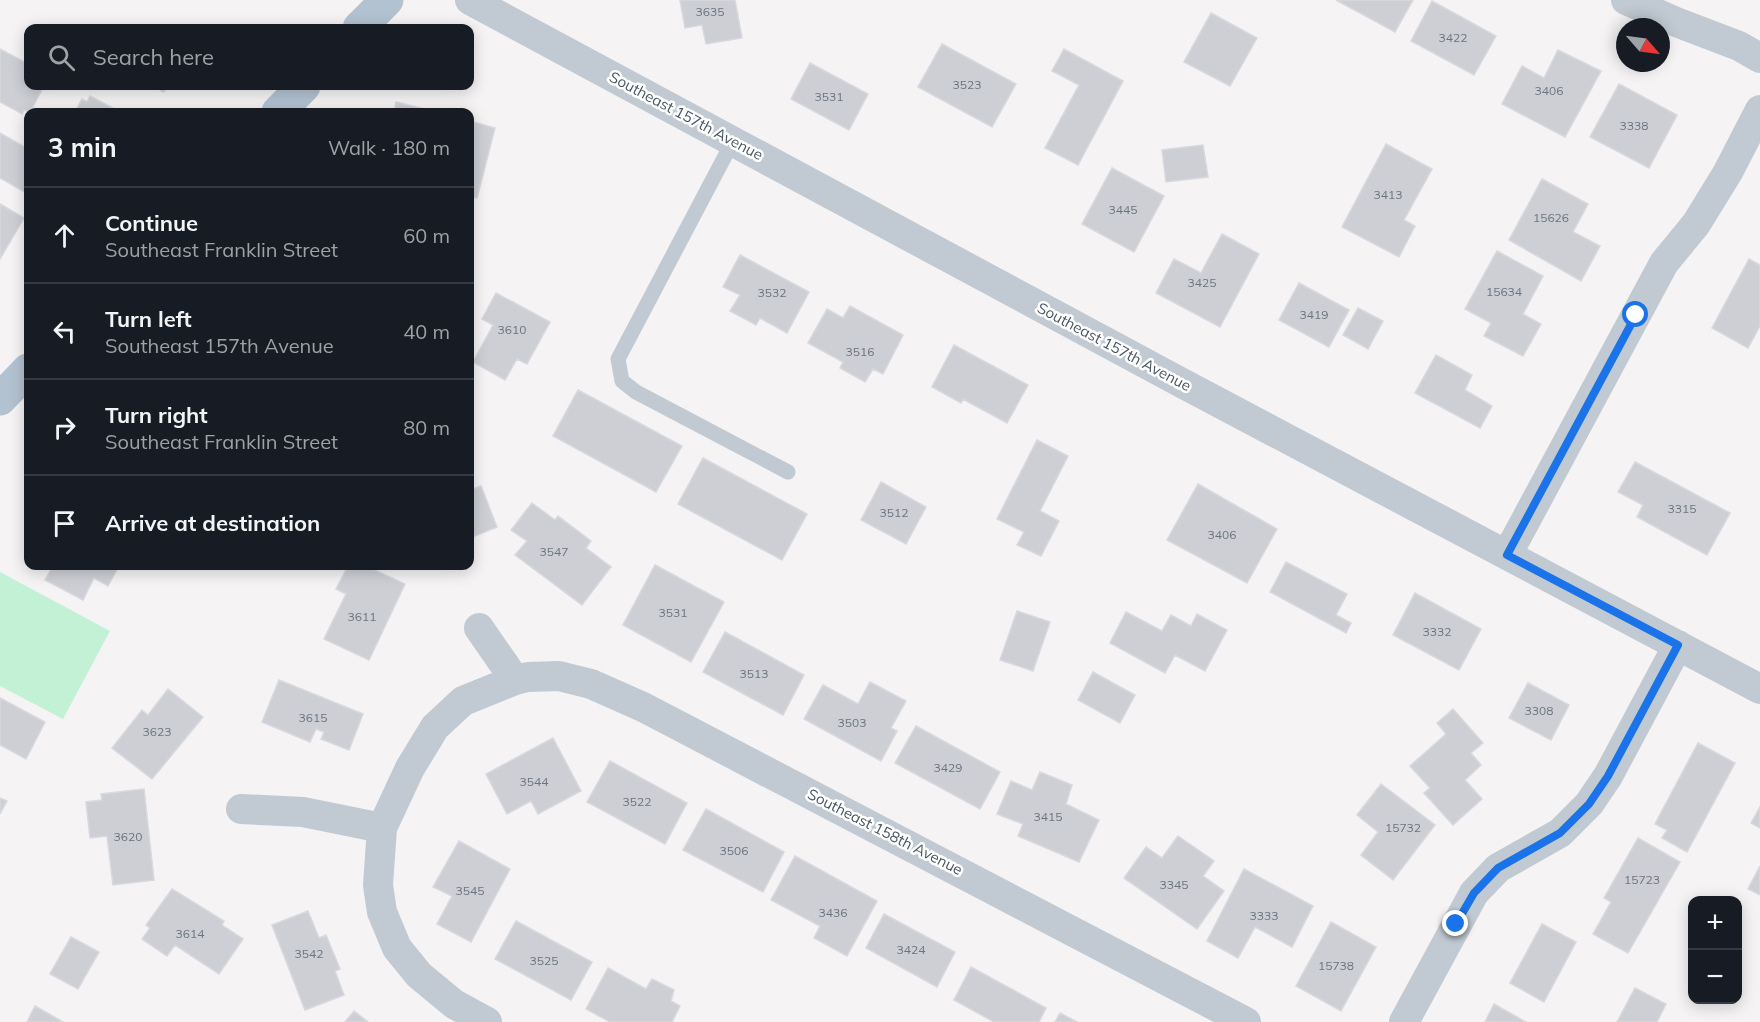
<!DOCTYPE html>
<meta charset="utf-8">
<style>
body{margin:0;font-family:Mulish,sans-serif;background:#20242c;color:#f1f3f6}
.controls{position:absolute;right:18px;bottom:18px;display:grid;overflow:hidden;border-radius:12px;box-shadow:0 3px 15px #0003}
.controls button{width:54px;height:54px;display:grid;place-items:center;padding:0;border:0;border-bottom:2px solid #363941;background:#171b24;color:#f1f3f6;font:30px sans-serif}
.compass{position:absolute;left:1616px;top:18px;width:54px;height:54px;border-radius:50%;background:#171b24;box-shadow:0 3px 15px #0003;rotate:118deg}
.stop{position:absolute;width:18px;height:18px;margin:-14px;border:4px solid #1a73e8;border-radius:50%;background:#fff}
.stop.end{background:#1a73e8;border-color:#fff;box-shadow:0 2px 6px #0008}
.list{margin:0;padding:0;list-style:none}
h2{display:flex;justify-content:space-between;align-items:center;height:78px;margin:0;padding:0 24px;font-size:26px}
h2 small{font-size:20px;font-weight:400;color:#9ea1a6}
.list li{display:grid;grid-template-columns:39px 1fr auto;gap:18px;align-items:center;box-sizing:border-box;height:96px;padding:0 24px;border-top:2px solid #363941}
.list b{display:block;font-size:22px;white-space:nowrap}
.list p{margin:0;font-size:20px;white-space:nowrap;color:#9ea1a6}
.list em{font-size:20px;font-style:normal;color:#9ea1a6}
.icon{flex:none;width:33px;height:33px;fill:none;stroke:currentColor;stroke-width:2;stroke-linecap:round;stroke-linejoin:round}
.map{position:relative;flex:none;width:1760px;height:1022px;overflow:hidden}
.search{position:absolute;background:#171b24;box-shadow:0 3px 15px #0003;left:24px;top:24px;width:450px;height:66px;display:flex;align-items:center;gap:15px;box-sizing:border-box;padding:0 21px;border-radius:12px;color:#9ea1a6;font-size:22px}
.panel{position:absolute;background:#171b24;box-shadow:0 3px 15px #0003;left:24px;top:108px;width:450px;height:462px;border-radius:12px}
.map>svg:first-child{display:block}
.green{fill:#c3f1d5}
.building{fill:#cdcfd5;stroke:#d7d9de;stroke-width:1.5}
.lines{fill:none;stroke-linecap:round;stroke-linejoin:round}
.lane{stroke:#c1cad2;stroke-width:15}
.street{stroke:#c1cad2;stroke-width:30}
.primary{stroke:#b3c2d1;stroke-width:33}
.route{stroke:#1a73e8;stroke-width:8}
.labels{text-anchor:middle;stroke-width:5;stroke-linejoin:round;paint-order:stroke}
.number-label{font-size:12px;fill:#6b747e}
.street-label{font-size:15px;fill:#4a5661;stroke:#fff}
</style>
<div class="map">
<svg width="1760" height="1022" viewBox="0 0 1760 1022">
<rect width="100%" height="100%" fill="#f5f3f3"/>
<!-- green -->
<path class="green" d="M0 572 110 631 63 719 0 686Z"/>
<!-- building -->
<path class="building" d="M680 0H735L742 38 706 44 702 25 685 28Z
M1336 0H1413L1395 32Z
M1432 1 1496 36 1474 75 1411 41Z
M1211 13 1257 38 1230 86 1184 62Z
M942 44 1016 84 992 127 918 87Z
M0 49 28 64V86H44L30 112 24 110 22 114 0 102Z
M1064 49 1123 81 1078 165 1045 148 1079 85 1052 71Z
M1558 50 1601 71 1565 137 1502 104 1522 66 1544 78Z
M810 63 868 94 849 130 791 99Z
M1619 84 1677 115 1649 168 1590 137Z
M156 86H170L163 92Z
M90 96 120 112H75L82 99 87 102Z
M396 102 436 112H394Z
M470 121 495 128 477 198 470 196Z
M0 133 28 149V194L0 178Z
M1386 144 1432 169 1404 220 1415 226 1399 257 1342 227Z
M1203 145 1208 177 1166 182 1162 150Z
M1112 168 1164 196 1134 252 1082 224Z
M1542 179 1588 204 1573 232 1600 246 1581 281 1509 240Z
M0 204 24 218 0 259Z
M1222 234 1259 254 1220 327 1156 293 1174 259 1201 273Z
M1497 251 1543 276 1523 314 1541 324 1523 356 1484 336 1491 323 1465 309Z
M740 255 809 292 787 333 760 318 756 325 730 311 740 295 723 287Z
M1749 259 1760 265V326L1748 348 1712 328Z
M1299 283 1349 310 1329 347 1279 320Z
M496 293 550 322 527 364 517 359 505 380 473 362 493 325 482 319Z
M850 306 903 335 883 374 873 369 865 382 840 368 843 362 808 343 827 309 843 318Z
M1358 308 1383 321 1368 349 1343 335Z
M954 345 1028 385 1007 423 963 399 961 403 932 387Z
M1436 355 1472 375 1465 390 1492 406 1480 428 1415 393Z
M578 390 682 446 656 492 553 436Z
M1037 440 1068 456 1040 511 1059 521 1041 556 1017 545 1024 532 997 519Z
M703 458 807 514 782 560 678 504Z
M1635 462 1730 513 1707 555 1637 517 1643 505 1618 492Z
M881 482 926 507 906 544 861 520Z
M1198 484 1277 529 1247 583 1167 540Z
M481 486 497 527 470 538V490Z
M532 503 555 520 558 516 591 541 586 548 611 567 582 605 515 555 527 541 511 530Z
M1286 562 1347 594 1336 615 1351 623 1346 633 1270 592Z
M655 565 724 602 691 662 623 625Z
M53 566H119L108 586 94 578 83 600 45 580Z
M348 566H366L405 584 369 660 324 639 346 594 336 589Z
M1415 593 1481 629 1459 670 1393 635Z
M1017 611 1050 622 1033 671 1000 660Z
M1126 612 1162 631 1171 615 1191 626 1197 614 1227 630 1205 671 1175 655 1165 673 1110 643Z
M725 632 804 675 783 715 703 672Z
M1093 672 1135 695 1120 723 1078 700Z
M279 680 363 714 349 750 321 739 324 732 316 729 310 742 262 722Z
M870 682 906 701 891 728 897 731 881 761 804 719 823 685 858 704Z
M1528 683 1569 705 1551 740 1509 718Z
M168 689 203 717 152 779 112 748 142 710 148 715Z
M0 698 45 722 26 759 0 745Z
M1453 709 1483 743 1471 753 1481 765 1465 780 1482 799 1453 825 1424 793 1430 788 1410 766 1446 734 1437 723Z
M916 726 1000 772 980 809 895 763Z
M553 738 581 791 538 814 531 801 507 814 486 774Z
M1698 743 1735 763 1687 852 1662 838 1667 830 1655 824Z
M610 761 687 803 665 844 587 802Z
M1040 772 1072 785 1066 804 1099 820 1079 862 1018 836 1023 824 997 814 1011 781 1032 790Z
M1381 784 1435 825 1393 880 1361 855 1378 832 1357 815Z
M144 789 154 880 113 885 107 836 90 838 86 802 102 800 101 794Z
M0 798 7 801 0 814Z
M1760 807V828L1751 823Z
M706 809 784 852 763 892 683 850Z
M1178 836 1214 861 1203 876 1224 891 1197 929 1124 878 1146 847 1162 858Z
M1638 838 1680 862 1628 953 1593 934 1611 902 1604 898Z
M459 841 510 869 471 942 437 924 452 896 433 887Z
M795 856 877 901 847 956 814 938 820 926 771 900Z
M1760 866V895L1748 889Z
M1244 869 1313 906 1292 947 1255 927 1238 958 1207 941Z
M172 889 224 921 222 925 243 939 219 974 175 945 167 956 142 939 150 928 146 925Z
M308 911 319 938 326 935 340 969 335 971 344 995 305 1010 272 925Z
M884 914 955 952 937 987 866 948Z
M516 921 592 962 571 1000 495 959Z
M1331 922 1376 947 1341 1011 1296 986Z
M1542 924 1576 942 1544 1002 1510 983Z
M71 937 99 952 78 989 50 974Z
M971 967 1046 1008 1039 1022H994L954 1000Z
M608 968 646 989 652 979 674 990 671 1001 680 1006 672 1022H610L586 1009Z
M1635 988 1666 1004 1657 1022H1617Z
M1494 1004 1526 1022H1485Z
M35 1006 63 1022H27Z
M354 1011 368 1022H345Z
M1060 1013 1077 1022H1055Z"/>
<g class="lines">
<!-- lane -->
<path class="lane" d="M733 141 618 359 622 381 636 392 788 472"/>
<!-- street -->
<path class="street" d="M470 0 1180 382 1760 689
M1626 0 1676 22 1739 46 1760 58
M1507 555 1664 263 1696 224 1728 172 1760 110
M479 628 515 680
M241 809 303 812 382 828
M487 1022 454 1004 419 975 397 948 382 912 378 885 382 828 410 768 435 727 463 701 515 680 528 677 559 676 591 684 643 707 1246 1022
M1404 1022 1474 893 1498 868 1560 833 1589 804 1608 776 1678 645"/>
<!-- primary -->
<path class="primary" d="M359 28 387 0
M278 112 304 86
M0 399 28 370"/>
</g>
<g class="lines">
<!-- route -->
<path class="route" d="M1456 924 1474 893 1498 868 1560 833 1589 804 1608 776 1678 645 1507 555 1636 315"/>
</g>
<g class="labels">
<!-- number labels -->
<g class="number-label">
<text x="710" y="16">3635</text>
<text x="1453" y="42">3422</text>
<text x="967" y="89">3523</text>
<text x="1549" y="95">3406</text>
<text x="829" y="101">3531</text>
<text x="1634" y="130">3338</text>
<text x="1388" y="199">3413</text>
<text x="1123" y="214">3445</text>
<text x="1551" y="222">15626</text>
<text x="1202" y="287">3425</text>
<text x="1504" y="296">15634</text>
<text x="772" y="297">3532</text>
<text x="1314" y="319">3419</text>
<text x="512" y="334">3610</text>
<text x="860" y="356">3516</text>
<text x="1682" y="513">3315</text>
<text x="894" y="517">3512</text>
<text x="1222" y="539">3406</text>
<text x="554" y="556">3547</text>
<text x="673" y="617">3531</text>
<text x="362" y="621">3611</text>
<text x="1437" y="636">3332</text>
<text x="754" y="678">3513</text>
<text x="1539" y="715">3308</text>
<text x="313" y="722">3615</text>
<text x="852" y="727">3503</text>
<text x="157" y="736">3623</text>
<text x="948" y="772">3429</text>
<text x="534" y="786">3544</text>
<text x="637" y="806">3522</text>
<text x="1048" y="821">3415</text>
<text x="1403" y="832">15732</text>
<text x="128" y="841">3620</text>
<text x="734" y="855">3506</text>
<text x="1642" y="884">15723</text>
<text x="1174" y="889">3345</text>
<text x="470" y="895">3545</text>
<text x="833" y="917">3436</text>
<text x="1264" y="920">3333</text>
<text x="190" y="938">3614</text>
<text x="911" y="954">3424</text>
<text x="309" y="958">3542</text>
<text x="544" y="965">3525</text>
<text x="1336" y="970">15738</text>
</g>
<!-- street labels -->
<g class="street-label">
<text transform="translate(686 116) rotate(28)" y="5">Southeast 157th Avenue</text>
<text transform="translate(1114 347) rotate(28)" y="5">Southeast 157th Avenue</text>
<text transform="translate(885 832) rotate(27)" y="5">Southeast 158th Avenue</text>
</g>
</g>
</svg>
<div class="controls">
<button>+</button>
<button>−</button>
</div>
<svg class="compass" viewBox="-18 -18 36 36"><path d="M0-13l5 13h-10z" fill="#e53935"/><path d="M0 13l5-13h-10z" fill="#9ea1a6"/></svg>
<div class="stop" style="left:1636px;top:315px"></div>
<div class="stop end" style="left:1456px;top:924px"></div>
<div class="search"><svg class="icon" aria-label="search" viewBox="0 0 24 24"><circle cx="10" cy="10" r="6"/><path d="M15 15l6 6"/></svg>Search here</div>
<section class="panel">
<h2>3 min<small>Walk · 180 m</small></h2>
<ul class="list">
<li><svg class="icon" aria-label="ahead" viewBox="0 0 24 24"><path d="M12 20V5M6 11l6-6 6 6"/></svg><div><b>Continue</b><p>Southeast Franklin Street</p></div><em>60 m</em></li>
<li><svg class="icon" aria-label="left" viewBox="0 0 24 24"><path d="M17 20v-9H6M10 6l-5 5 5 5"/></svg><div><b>Turn left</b><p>Southeast 157th Avenue</p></div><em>40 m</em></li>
<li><svg class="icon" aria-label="right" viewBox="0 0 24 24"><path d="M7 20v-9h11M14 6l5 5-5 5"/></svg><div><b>Turn right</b><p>Southeast Franklin Street</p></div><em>80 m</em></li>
<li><svg class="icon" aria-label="arrive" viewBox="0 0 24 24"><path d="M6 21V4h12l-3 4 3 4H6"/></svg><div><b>Arrive at destination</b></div></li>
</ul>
</section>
</div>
